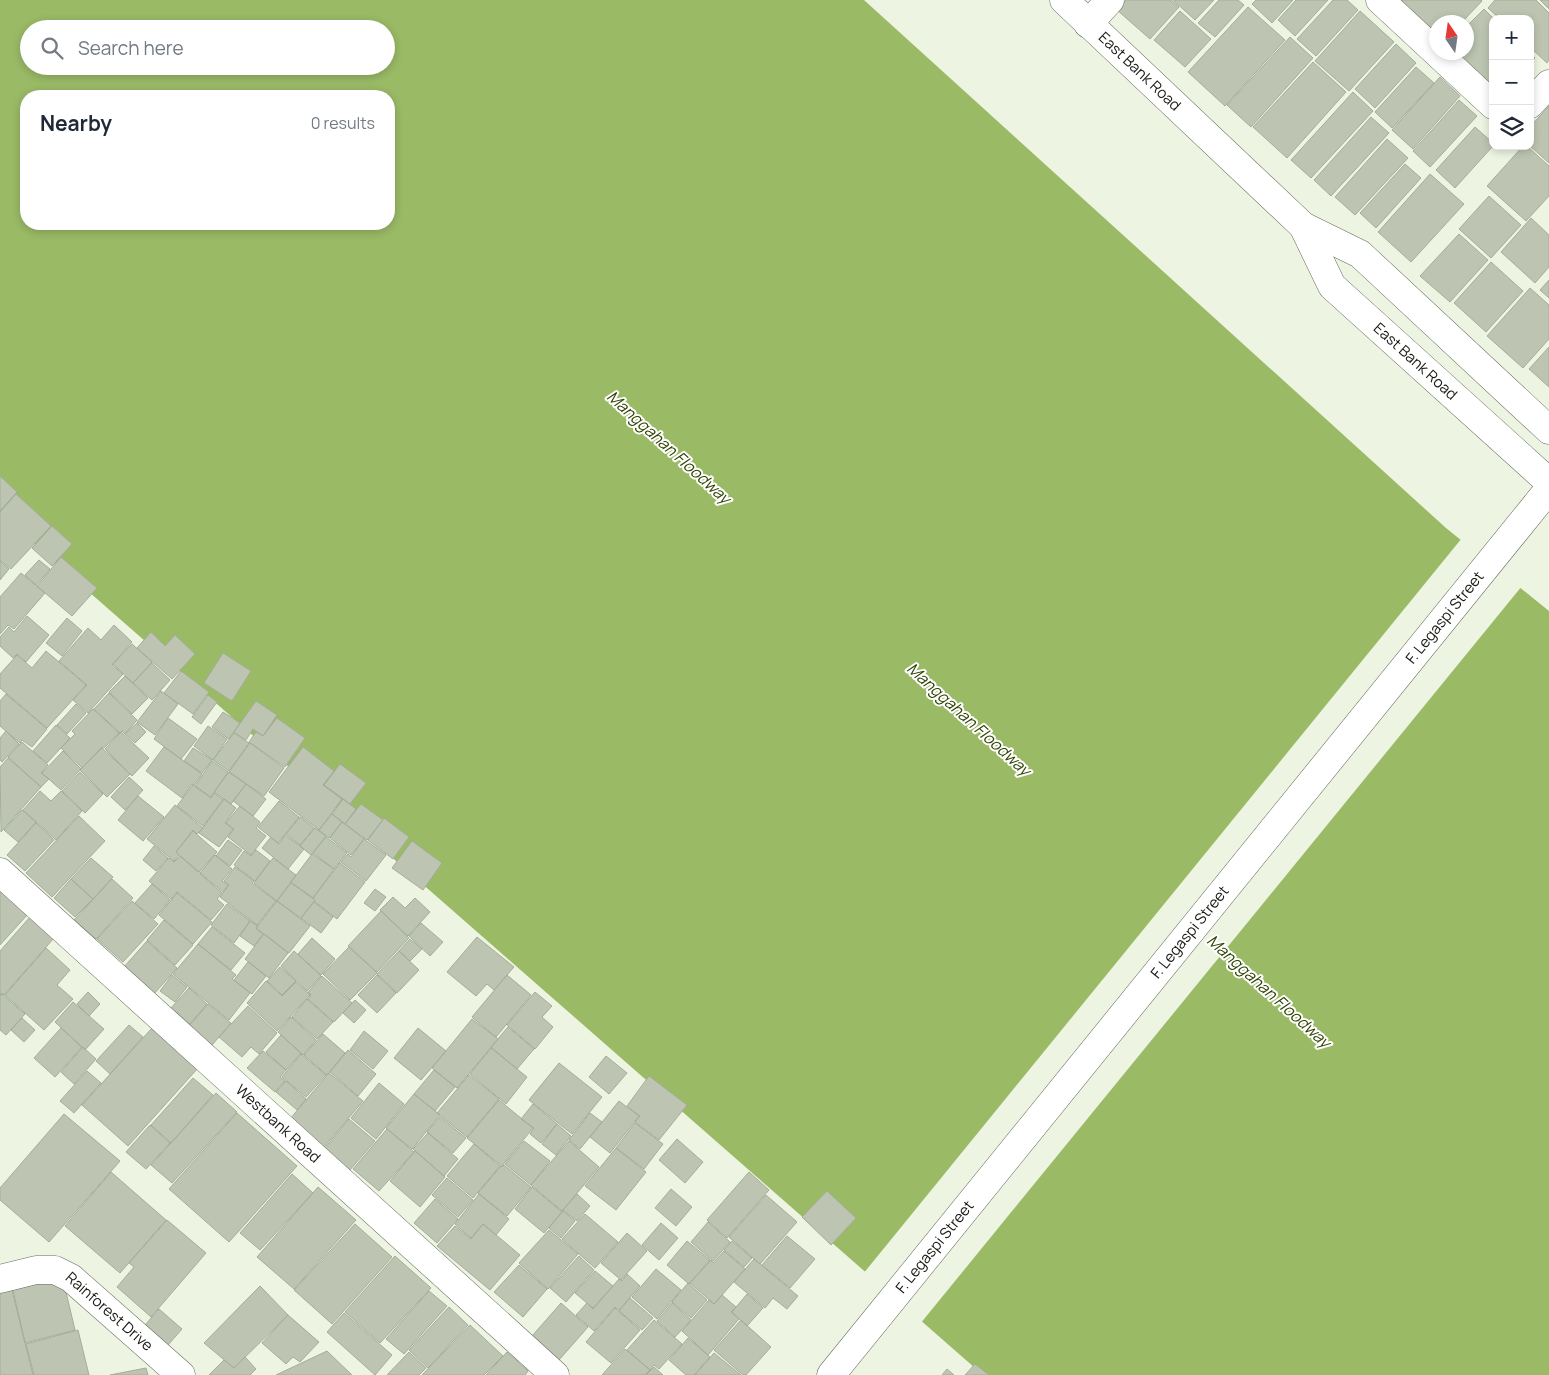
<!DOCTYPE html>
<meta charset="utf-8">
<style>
body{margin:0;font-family:Manrope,sans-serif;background:#f6f6f7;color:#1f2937}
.controls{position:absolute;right:15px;top:15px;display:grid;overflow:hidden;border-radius:10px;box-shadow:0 2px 8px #0003}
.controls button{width:45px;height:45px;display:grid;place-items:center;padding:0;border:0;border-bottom:1px solid #e0e1e3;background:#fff;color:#1f2937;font:25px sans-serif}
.compass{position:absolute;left:1429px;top:15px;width:45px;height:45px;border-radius:50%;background:#fff;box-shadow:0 2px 8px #0003;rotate:347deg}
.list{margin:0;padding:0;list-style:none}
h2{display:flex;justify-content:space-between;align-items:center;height:65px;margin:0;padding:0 20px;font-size:21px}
h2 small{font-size:16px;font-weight:400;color:#747a83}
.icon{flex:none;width:28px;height:28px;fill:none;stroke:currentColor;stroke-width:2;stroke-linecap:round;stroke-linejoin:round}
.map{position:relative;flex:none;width:1549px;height:1375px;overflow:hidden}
.search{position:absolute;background:#fff;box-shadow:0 2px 8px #0003;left:20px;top:20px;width:375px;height:55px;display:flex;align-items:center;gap:12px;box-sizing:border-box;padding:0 18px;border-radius:28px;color:#747a83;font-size:19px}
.panel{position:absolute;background:#fff;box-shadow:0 2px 8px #0003;left:20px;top:90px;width:375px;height:140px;border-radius:20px}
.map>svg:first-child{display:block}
.water{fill:#9aba66;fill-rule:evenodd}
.pier{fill:#edf5e2}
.building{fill:#bdc5b2;stroke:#a4ac9a}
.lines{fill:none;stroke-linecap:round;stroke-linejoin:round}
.street-casing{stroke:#646b5b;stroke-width:29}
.secondary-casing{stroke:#646b5b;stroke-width:29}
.street{stroke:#fff;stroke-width:28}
.secondary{stroke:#fff;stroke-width:28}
.labels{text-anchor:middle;stroke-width:4;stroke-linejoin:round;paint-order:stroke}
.street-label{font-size:15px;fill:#181b14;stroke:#fff}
.water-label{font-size:16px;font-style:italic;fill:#314403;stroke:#fff}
</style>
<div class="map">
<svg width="1549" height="1375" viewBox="0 0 1549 1375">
<rect width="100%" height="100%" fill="#edf5e2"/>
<!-- water -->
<path class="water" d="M0 0H864L1446 528 1549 611V1375H983L0 514ZM29 29H386V66H29ZM26 96H389V224H26Z"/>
<!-- pier -->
<path class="pier" d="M1462 538 1522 586 920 1324 863 1274Z"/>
<!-- building -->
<path class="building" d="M1126 0H1171L1179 7 1150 39 1117 10Z
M1173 0H1214L1195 20Z
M1219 0H1238L1244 5 1215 37 1198 23Z
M1256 0H1293L1272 23 1252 4Z
M1296 0H1328L1295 36 1278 20Z
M1333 0H1347L1358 10 1316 56 1297 39Z
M1394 0H1481L1482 1 1462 22H1436V41Z
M1495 0H1536L1549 13V60L1547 63 1530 47V19H1500L1488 8Z
M1540 0H1549V9Z
M1248 7 1285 40 1225 106 1188 72Z
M1484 9 1494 19H1493V96L1447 52H1466V27Z
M1180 11 1211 39 1185 67 1154 40Z
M1360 11 1394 42 1349 91 1315 61Z
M1290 37 1313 58 1251 127 1227 105Z
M1396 44 1416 63 1375 108 1355 89Z
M1530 53 1535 58 1530 63Z
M1313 62 1346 92 1287 158 1253 127Z
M1416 67 1434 83 1392 128 1375 112Z
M1440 77 1460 96 1413 149 1392 130Z
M1353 92 1373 111 1311 178 1291 160Z
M1459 100 1477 116 1430 167 1413 151Z
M1549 106V163L1530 146V127Z
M1371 117 1389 133 1331 196 1314 180Z
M1475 127 1493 143V146L1455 188 1436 170Z
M1387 139 1408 158 1355 215 1335 197Z
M1523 146H1527L1549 166V196L1526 221 1487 186Z
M1405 164 1421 178 1376 228 1360 213Z
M1430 174 1464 204 1411 262 1378 232Z
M1489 196 1521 225 1491 258 1459 229Z
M1531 218 1549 235V267L1535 283 1501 252Z
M1459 234 1488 260 1450 302 1420 276Z
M1491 262 1523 291 1486 332 1454 303Z
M1549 280V298L1540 290Z
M1530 288 1549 305V339L1523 368 1487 336Z
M1549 347V387L1529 369Z
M0 476 17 492 0 511Z
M16 494 51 526 11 569 0 560V512Z
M52 526 72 544 52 566 32 548Z
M61 557 97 588 72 616 37 586Z
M39 560 50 569 36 585 25 575Z
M0 561 9 569 0 580Z
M21 573 45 593 14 629 8 625 0 634V597Z
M27 616 49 635 26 662 17 654 13 658 0 646V637L9 627 14 632Z
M67 618 82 631 62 656 46 643Z
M114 625 132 642 112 665 123 674 88 713 73 700 87 685 59 661 88 628 101 640Z
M151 632 165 646 175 635 195 654 172 679 137 648Z
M132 644 152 662 133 683 113 664Z
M46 651 86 685 47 728 0 688V674L17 655 32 668Z
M223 653 251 671 232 701 204 683Z
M152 663 170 680 152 700 133 683Z
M181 671 209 692 193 714 164 693Z
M125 676 148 698 132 714 109 692Z
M161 691 178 704 155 735 137 722Z
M109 693 137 720 125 734 122 731 120 733 94 709Z
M6 694 47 729 32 747 22 740 20 743 0 726V701Z
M208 695 217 702 201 724 192 717Z
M256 701 277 715 263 736 253 729 246 740 234 732Z
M76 704 86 713 67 734 57 725Z
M93 709 119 733 104 748 102 747 82 768 61 748 75 734 72 731Z
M223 712 240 723 229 739 212 727Z
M168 718 197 739 181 759 154 739Z
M277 718 305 738 285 767 249 742 256 732 263 736Z
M137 723 146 732 135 743 125 734Z
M56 725 70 738 47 763 33 751Z
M208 726 227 739 213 760 194 746Z
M6 731 19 744 2 762 0 760V738Z
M121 732 149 758 132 776 105 749Z
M234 733 249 743 229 771 213 760Z
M22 742 48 765 41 773 49 779 41 787 8 757Z
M250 743 284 768 264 796 229 772Z
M164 747 202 774 194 785 192 784 182 798 146 771Z
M303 747 334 771 323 785 342 799 319 830 269 792Z
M102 748 130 774 107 797 80 770Z
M193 748 212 760 202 773 184 761Z
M63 751 81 769 61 790 42 773Z
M8 758 41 787 1 832 0 767Z
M212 761 228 772 211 797 195 786Z
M340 764 366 783 350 804 324 785Z
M80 772 103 794 85 813 62 791Z
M229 772 246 784 231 804 214 792Z
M129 777 143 790 125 810 111 797Z
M246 784 266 799 253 816 233 801Z
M193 785 211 798 214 793 223 800 203 826 177 806Z
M40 791 51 801 61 791 82 811 56 840 23 810Z
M138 796 164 817 143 841 118 820Z
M224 799 236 808 225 823 233 829 219 847 199 833Z
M343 799 356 809 345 824 332 814Z
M279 801 299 817 278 843 258 827Z
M361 804 383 820 367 840 345 824Z
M175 805 203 828 197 834 193 830 176 852 179 855 174 861 147 839Z
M240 806 260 822 256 828 266 836 251 855 228 837 234 829 226 823Z
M22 810 36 822 18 842 4 830Z
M332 814 342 822 329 838 319 830Z
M79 816 105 841 52 897 26 873Z
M300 817 314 828 300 845 286 834Z
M384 818 409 837 393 859 368 840Z
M342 822 364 839 351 855 330 838Z
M36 823 54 840 25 871 7 855Z
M315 828 326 836 311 855 300 846Z
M193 831 217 852 199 872 176 852Z
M285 835 304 849 288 869 262 848 271 837 279 844Z
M326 837 347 853 334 869 313 853Z
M364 839 386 855 366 881 341 862 348 854 351 857Z
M228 840 242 850 230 866 216 856Z
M412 841 442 863 423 890 392 868Z
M154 846 168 858 156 871 143 860Z
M256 850 270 861 255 881 234 865 244 851 251 856Z
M312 854 334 869 313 898 291 882Z
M215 855 232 869 222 881 228 885 223 892 200 873Z
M180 856 222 893 217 899 224 905 211 920 177 892 171 899 149 881 169 858 174 862Z
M91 858 113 877 93 899 71 879Z
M273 858 296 875 277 901 254 883Z
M340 863 365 882 337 919 314 901 315 900 313 898Z
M235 867 254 881 252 883 276 901 257 925 220 897 229 885 224 881Z
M71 879 93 899 75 917 54 898Z
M112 879 133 898 96 939 74 920Z
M291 883 315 900 301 918 277 901Z
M152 884 170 900 154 919 135 903Z
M0 887 29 913 0 945Z
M375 889 386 897 375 911 364 903Z
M177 893 212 922 193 944 159 915Z
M393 897 405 908 415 898 430 912 408 936 380 910Z
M132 901 158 924 123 962 97 939Z
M277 901 310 926 289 953 256 928Z
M314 902 333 917 321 933 301 918Z
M227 904 250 921 234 943 211 925Z
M381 911 409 938 377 972 348 946Z
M30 917 54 938 4 995 2 993 0 995V951Z
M164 920 193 945 175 965 147 940Z
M250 921 258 926 256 929 263 934 254 946 240 936Z
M421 923 443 942 430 956 409 936Z
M212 927 245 953 231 970 198 944Z
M264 934 288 953 269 978 245 959Z
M477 937 514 967 494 990 487 984 476 996 447 972Z
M312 938 335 959 321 975 298 954Z
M410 939 422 949 410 961 399 951Z
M147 941 177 968 153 995 123 968Z
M198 944 236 975 232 979 250 993 229 1020 173 974Z
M349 947 377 973 350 1000 323 974Z
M46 948 70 970 57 985 73 999 44 1030 5 995Z
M294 951 321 976 307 991 281 966Z
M399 951 419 970 397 993 377 974Z
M248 962 266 976 252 994 234 980Z
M280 967 296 981 282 995 267 981Z
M172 975 187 987 175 1002 160 991Z
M377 975 396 993 377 1013 358 995Z
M507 975 531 995 496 1037 472 1017Z
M322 976 352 1003 334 1022 308 999 311 995 308 992Z
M266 981 282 996 296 982 310 995 277 1031 247 1003Z
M189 988 207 1004 190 1024 171 1008Z
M88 992 100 1004 89 1016 77 1004Z
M535 992 552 1006 542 1017 553 1027 535 1049 507 1025Z
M2 994 25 1014 6 1035 0 1030V996Z
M307 999 333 1022 317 1039 292 1017Z
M355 1000 366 1010 354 1023 343 1013Z
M73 1002 104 1029 85 1050 55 1022Z
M208 1004 231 1023 212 1045 189 1026Z
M248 1006 277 1033 259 1054 251 1047 242 1057 219 1037Z
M291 1017 316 1040 303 1055 278 1032Z
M22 1018 35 1030 24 1042 11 1030Z
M472 1019 498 1039 457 1088 432 1068Z
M129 1025 143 1037 110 1074 96 1061Z
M153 1027 198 1068 128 1146 82 1105Z
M508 1027 534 1049 517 1069 491 1047Z
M61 1028 82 1047 55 1077 34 1058Z
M418 1028 446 1051 421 1080 394 1058Z
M364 1031 388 1051 373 1069 350 1050Z
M323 1034 345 1053 327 1075 304 1055Z
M281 1035 301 1053 286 1070 266 1052Z
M83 1047 96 1059 74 1084 61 1072Z
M491 1048 527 1077 506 1104 470 1074Z
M348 1050 376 1074 358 1096 330 1072Z
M263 1051 286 1070 280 1077 285 1081 275 1092 247 1068Z
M301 1054 326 1075 306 1097 282 1077Z
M606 1056 627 1073 609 1094 589 1077Z
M559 1063 602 1097 572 1134 529 1100Z
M434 1070 455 1087 435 1111 414 1094Z
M87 1071 101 1083 74 1113 60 1101Z
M329 1073 363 1101 324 1147 290 1119Z
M469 1075 499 1099 467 1137 437 1113Z
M649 1076 687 1105 659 1140 635 1122 640 1116 627 1106Z
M193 1078 213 1095 171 1143 151 1125Z
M286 1081 306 1099 297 1110 276 1092Z
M379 1083 404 1104 376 1139 351 1118Z
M216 1093 237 1112 172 1183 151 1165Z
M414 1094 440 1115 412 1149 386 1128Z
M499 1100 533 1128 502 1166 467 1138Z
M619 1101 639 1116 610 1153 590 1137Z
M533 1104 557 1124 541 1143 530 1134 534 1128 521 1119Z
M237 1113 297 1166 229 1242 169 1189Z
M590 1113 602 1122 580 1149 569 1140Z
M64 1114 120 1161 49 1242 0 1200V1188Z
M440 1117 466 1138 453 1153 427 1132Z
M349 1119 375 1141 349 1171 324 1149Z
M635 1123 663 1144 644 1169 616 1148Z
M557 1124 571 1136 556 1155 542 1144Z
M150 1125 170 1143 146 1169 126 1152Z
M387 1129 414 1152 379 1191 353 1169Z
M428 1133 458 1159 444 1176 413 1149Z
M677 1139 703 1162 685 1183 659 1160Z
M524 1141 550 1161 531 1185 505 1164Z
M569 1141 599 1167 562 1211 531 1185Z
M474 1144 500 1166 473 1198 447 1176Z
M616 1148 646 1172 616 1210 585 1186Z
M415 1151 445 1177 420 1207 390 1181Z
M504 1165 531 1187 507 1216 478 1193 501 1166 502 1167Z
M111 1172 166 1220 120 1273 65 1226Z
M749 1172 769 1190 727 1238 707 1220Z
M292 1174 313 1193 260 1250 240 1233Z
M447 1178 473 1200 458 1217 432 1195Z
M318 1187 356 1220 294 1289 257 1257Z
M532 1187 562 1212 544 1233 515 1209Z
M671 1189 692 1207 676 1226 655 1208Z
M827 1191 856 1218 831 1245 802 1217Z
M479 1194 509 1219 496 1235 483 1224 471 1238 455 1224Z
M577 1194 590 1206 577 1221 563 1210Z
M766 1195 797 1222 760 1264 729 1237Z
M435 1199 458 1219 437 1243 414 1223Z
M563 1211 575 1221 561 1238 549 1228Z
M585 1214 618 1242 595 1268 562 1239Z
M167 1220 206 1253 151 1317 117 1287 134 1267 129 1263Z
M708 1222 730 1242 713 1261 691 1242Z
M661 1223 678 1238 659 1260 642 1245Z
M355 1224 392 1257 332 1324 294 1290Z
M483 1224 520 1255 490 1290 437 1246 455 1226 471 1239Z
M549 1230 578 1254 548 1289 519 1263Z
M627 1233 647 1251 621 1280 601 1263Z
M787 1236 815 1259 790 1288 762 1265Z
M687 1241 710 1260 689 1284 667 1265Z
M732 1241 752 1258 744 1267 724 1250Z
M724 1251 745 1269 714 1304 690 1283 711 1260 713 1263Z
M395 1256 431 1288 380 1343 345 1312Z
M579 1256 594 1270 566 1302 550 1288Z
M754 1259 798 1296 787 1309 773 1298 765 1308 734 1282Z
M519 1265 547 1289 523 1317 494 1292Z
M656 1269 681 1290 657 1319 632 1297Z
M595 1271 613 1286 593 1308 575 1293Z
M627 1274 640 1286 619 1310 615 1307 594 1331 576 1315 587 1303 593 1309 619 1279 622 1281Z
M55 1279 65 1288 75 1330 25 1343 12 1286Z
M688 1283 707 1300 691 1318 672 1302Z
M11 1286 33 1375H0V1289Z
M260 1286 288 1315 234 1368 204 1343Z
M429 1291 447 1306 404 1354 386 1339Z
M747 1294 763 1308 747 1326 732 1312Z
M722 1295 736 1307 731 1312 739 1319 708 1355 682 1331 709 1300 714 1304Z
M630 1298 653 1318 642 1330 619 1311Z
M561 1303 588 1327 559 1360 532 1336Z
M672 1303 691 1320 675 1337 657 1321Z
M449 1307 468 1325 428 1368 409 1350Z
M615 1308 640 1330 611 1363 586 1342Z
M159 1309 182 1329 168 1345 145 1325Z
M344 1313 392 1355 375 1375 327 1332Z
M288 1315 319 1342 300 1362 293 1357 286 1364 262 1343Z
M654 1320 682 1344 659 1369 654 1365 650 1370 627 1350Z
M741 1320 771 1347 746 1375H743L714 1350Z
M470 1325 503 1356 484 1375H422Z
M78 1330 89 1375H34L26 1344Z
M688 1338 710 1357 694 1375H686L669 1360Z
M625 1349 650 1370 645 1375H602Z
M327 1351 352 1375H276Z
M409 1352 426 1368 419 1375H387Z
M507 1352 528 1371 525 1375H486Z
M714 1353 741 1375H695Z
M245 1357 256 1369 250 1375H209L224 1360 234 1368Z
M975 1364 989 1375H965Z
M654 1367 663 1375H646Z
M146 1368 148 1375H110Z
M947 1369 954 1375H942Z"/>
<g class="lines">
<!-- street casing -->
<g class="street-casing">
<g id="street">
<path d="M1380 0 1493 105"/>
<path d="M1088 24 1110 0"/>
<path d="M1530 104 1549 84"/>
<path id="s1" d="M0 1279 36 1270H55L71 1278 181 1375"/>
</g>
</g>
<!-- secondary casing -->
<g class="secondary-casing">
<g id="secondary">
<path id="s2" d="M1064 0 1303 226 1360 254 1549 430"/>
<path id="s3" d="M1303 226 1332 286 1549 482"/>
<path id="s4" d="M0 872 555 1375"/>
<path id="s5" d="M831 1375 1549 489"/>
</g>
</g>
<!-- street -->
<use href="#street" class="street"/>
<!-- secondary -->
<use href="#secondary" class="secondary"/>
</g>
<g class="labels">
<!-- street labels -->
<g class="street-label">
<text dy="5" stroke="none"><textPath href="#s2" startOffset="104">East Bank Road</textPath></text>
<text dy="5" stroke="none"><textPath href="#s3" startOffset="179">East Bank Road</textPath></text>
<text dy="5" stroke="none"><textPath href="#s5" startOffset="975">F. Legaspi Street</textPath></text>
<text dy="5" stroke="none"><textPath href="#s5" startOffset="570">F. Legaspi Street</textPath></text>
<text dy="5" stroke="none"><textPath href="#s4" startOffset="375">Westbank Road</textPath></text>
<text dy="5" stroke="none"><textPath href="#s5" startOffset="165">F. Legaspi Street</textPath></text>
<text dy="5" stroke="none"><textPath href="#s1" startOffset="125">Rainforest Drive</textPath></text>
</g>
<!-- water labels -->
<g class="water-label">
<text transform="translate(669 447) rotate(42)" y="6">Manggahan Floodway</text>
<text transform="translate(969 719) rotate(42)" y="6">Manggahan Floodway</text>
<text transform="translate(1269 991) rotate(42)" y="6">Manggahan Floodway</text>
</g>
</g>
</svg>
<div class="controls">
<button>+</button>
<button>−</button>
<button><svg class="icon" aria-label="layers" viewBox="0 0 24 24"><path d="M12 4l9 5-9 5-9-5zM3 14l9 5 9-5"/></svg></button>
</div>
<svg class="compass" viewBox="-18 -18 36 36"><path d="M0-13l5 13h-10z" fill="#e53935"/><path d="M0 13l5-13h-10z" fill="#747a83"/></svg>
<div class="search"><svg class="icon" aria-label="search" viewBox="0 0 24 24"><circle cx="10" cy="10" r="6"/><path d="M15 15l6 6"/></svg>Search here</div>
<section class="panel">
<h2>Nearby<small>0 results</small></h2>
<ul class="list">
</ul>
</section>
</div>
